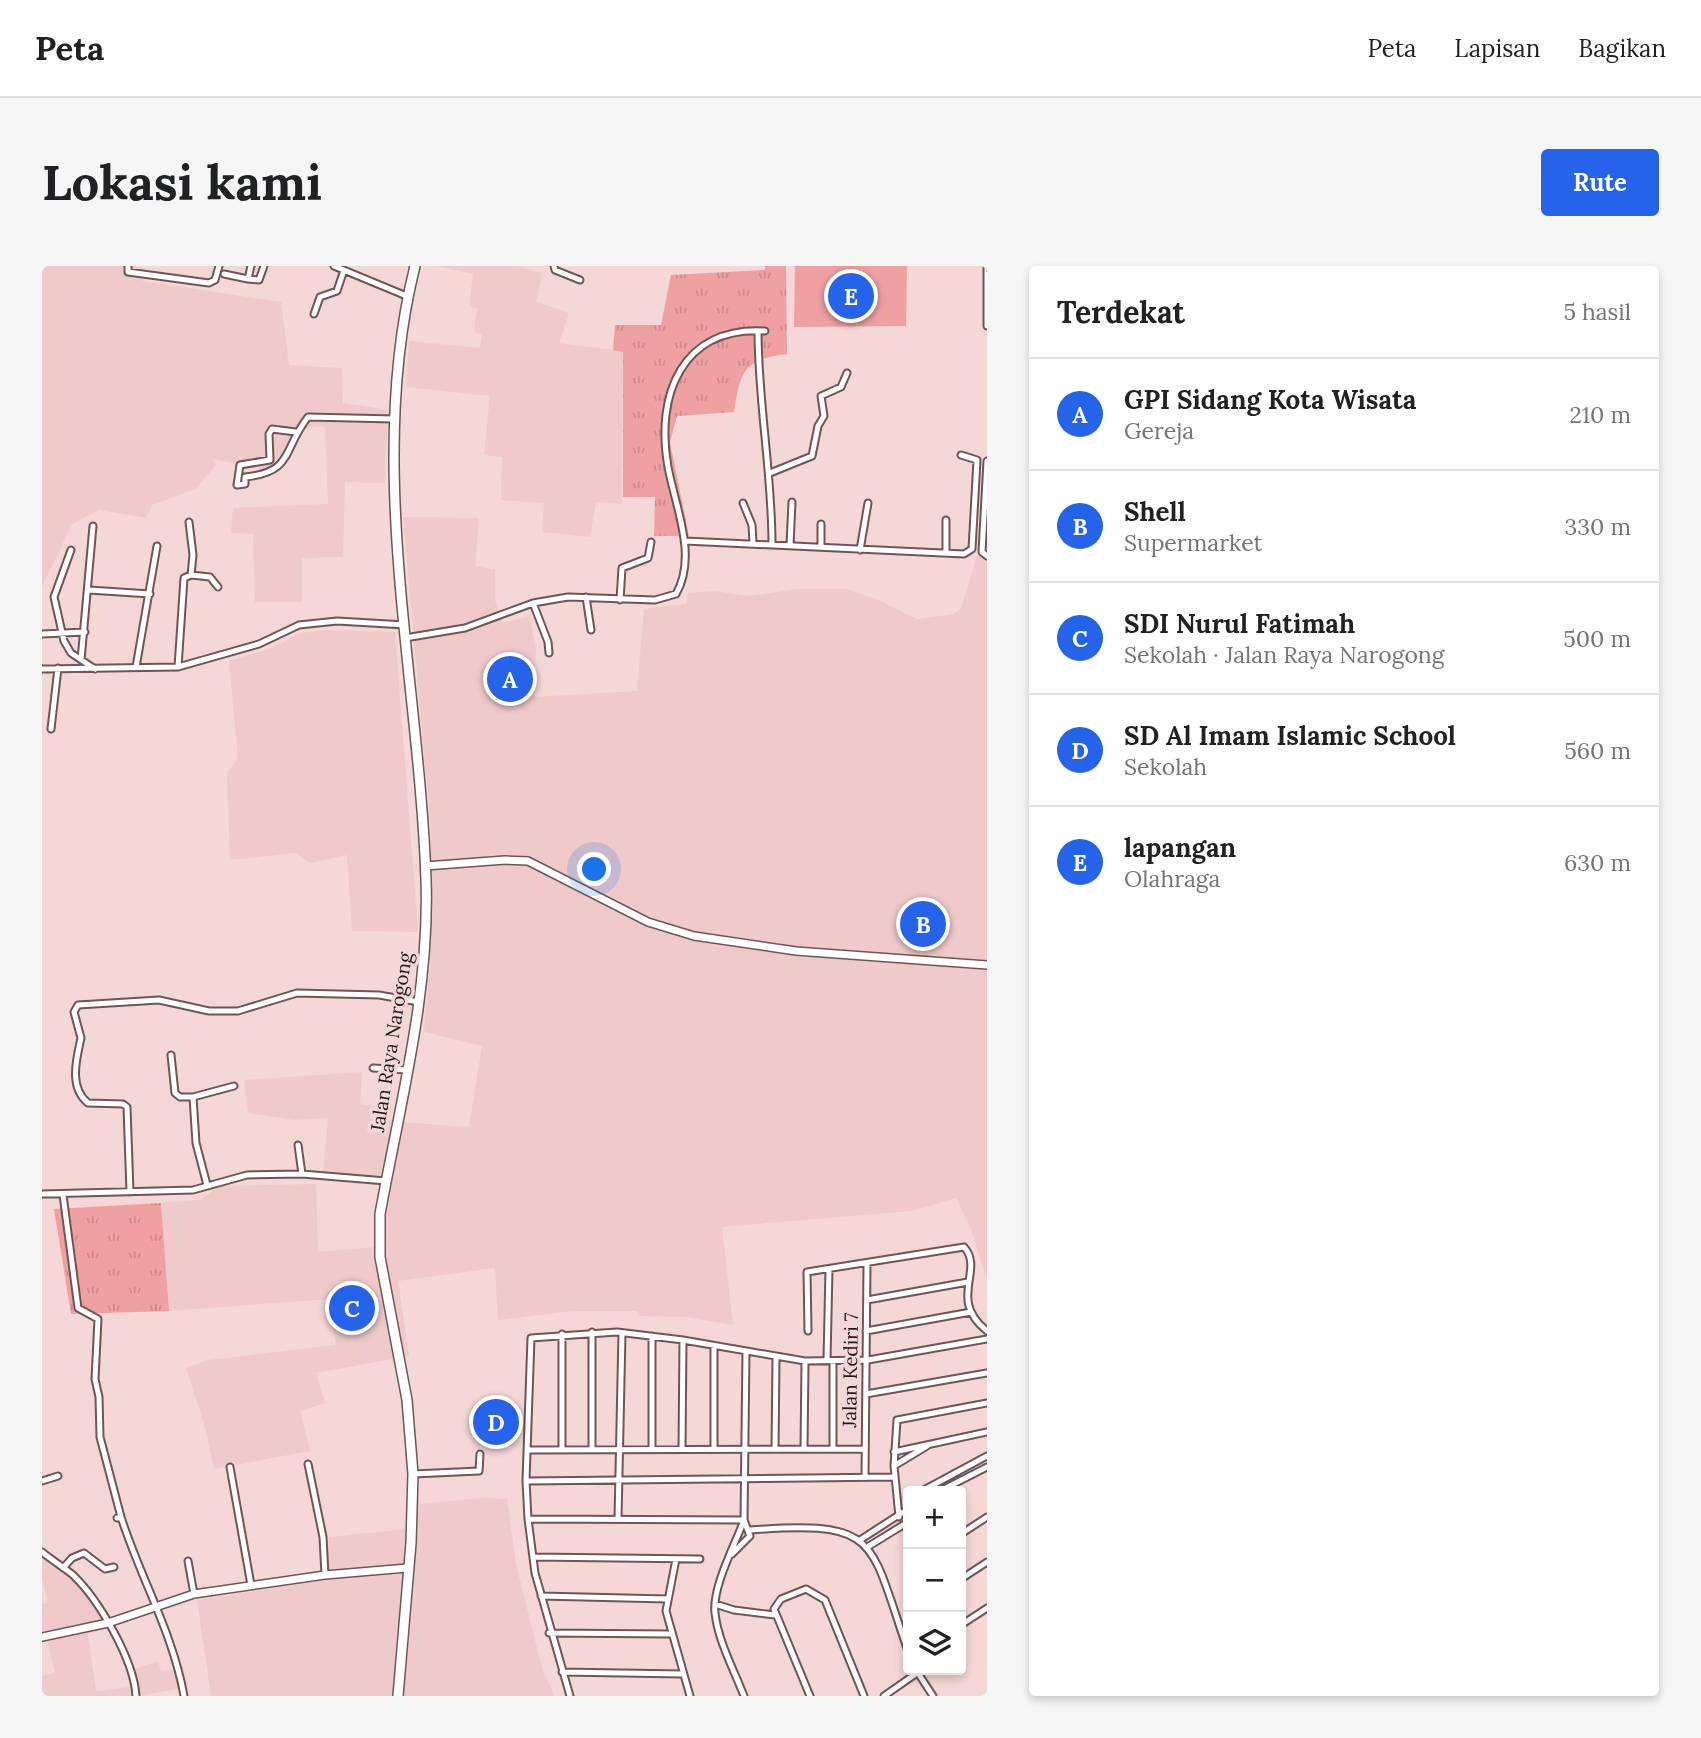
<!DOCTYPE html>
<html lang="id">
<meta charset="utf-8">
<style>
body{margin:0;font-family:Lora,serif;background:#f6f6f6;color:#202124}
.controls{position:absolute;right:21px;bottom:21px;display:grid;overflow:hidden;border-radius:7px;box-shadow:0 4px 10px #0003}
.controls button{width:63px;height:63px;display:grid;place-items:center;padding:0;border:0;border-bottom:2px solid #e0e0e0;background:#fff;color:#202124;font:35px sans-serif}
.you{position:absolute;left:553px;top:604px;width:24px;height:24px;margin:-18px;border:5px solid #fff;border-radius:50%;background:#1a73e8;box-shadow:0 0 0 10px #1a73e833}
.badge{display:grid;place-items:center;width:46px;height:46px;border-radius:50%;background:#2563eb;color:#fff;font-size:23px;font-weight:700}
.pin{position:absolute;translate:-50% -50%;border:4px solid #fff;box-shadow:0 2px 7px #0006}
.list{margin:0;padding:0;list-style:none}
h2{display:flex;justify-content:space-between;align-items:center;height:91px;margin:0;padding:0 28px;font-size:30px}
h2 small{font-size:23px;font-weight:400;color:#757577}
.list li{display:grid;grid-template-columns:46px 1fr auto;gap:21px;align-items:center;box-sizing:border-box;height:112px;padding:0 28px;border-top:2px solid #e0e0e0}
.list b{display:block;font-size:26px;white-space:nowrap}
.list p{margin:0;font-size:23px;white-space:nowrap;color:#757577}
.list em{font-size:23px;font-style:normal;color:#757577}
.icon{flex:none;width:38px;height:38px;fill:none;stroke:currentColor;stroke-width:2;stroke-linecap:round;stroke-linejoin:round}
.map{position:relative;flex:none;width:945px;height:1430px;overflow:hidden;border-radius:7px}
header{display:flex;align-items:center;gap:42px;box-sizing:border-box;height:98px;padding:0 35px;background:#fff;border-bottom:2px solid #e0e0e0}
header strong{font-size:33px}
nav{display:flex;gap:38px;margin-inline-start:auto;font-size:24px}
.intro{display:flex;align-items:center;justify-content:space-between;box-sizing:border-box;height:168px;padding:0 42px}
h1{margin:0;font-size:49px}
.button{padding:18px 32px;border-radius:7px;background:#2563eb;color:#fff;font-size:24px;font-weight:700}
main{display:flex;gap:42px;padding:0 42px}
aside{flex:1;background:#fff;border-radius:7px;box-shadow:0 4px 10px #0003}
.map>svg:first-child{display:block}
.built{fill:#f0caca}
.grass{fill:url(#grass-tufts)}
.park{fill:#efa1a2}
.lines{fill:none;stroke-linecap:round;stroke-linejoin:round}
.minor-casing{stroke:#6e5656;stroke-width:9}
.tertiary-casing{stroke:#6e5656;stroke-width:10}
.primary-casing{stroke:#6e5656;stroke-width:12}
.minor{stroke:#fff;stroke-width:5}
.tertiary{stroke:#fff;stroke-width:7}
.primary{stroke:#fff;stroke-width:9}
.labels{text-anchor:middle;stroke-width:7;stroke-linejoin:round;paint-order:stroke}
.street-label{font-size:19px;fill:#211717;stroke:#f4d7d6}
</style>
<header>
<strong>Peta</strong>
<nav><a>Peta</a><a>Lapisan</a><a>Bagikan</a></nav>
</header>
<div class="intro"><h1>Lokasi kami</h1><a class="button">Rute</a></div>
<main>
<div class="map">
<svg width="945" height="1430" viewBox="0 0 945 1430">
<defs>
<pattern id="grass-tufts" width="24" height="20" patternUnits="userSpaceOnUse" patternTransform="scale(1.75)"><rect width="24" height="20" fill="#efa1a2"/><path d="M3 7l-1-3M5 7V3M7 7l1-3M15 17l-1-3M17 17v-4M19 17l1-3" fill="none" stroke="#cd8a8b"/></pattern>
</defs>
<rect width="100%" height="100%" fill="#f4d7d6"/>
<!-- built -->
<path class="built" d="M0 0H94L101 15 239 36 247 99 300 102 301 137 346 144 343 217 303 216 301 291 260 292V336H213L211 268 189 267 191 242 286 238 283 160 252 163 235 206 171 193 174 199 153 223 110 239 104 252 57 244 30 258 0 321Z
M394 0H474L500 7 495 36 527 47 517 77 581 85 580 238 554 236 548 271 500 266 502 237 459 234 460 191 442 189 448 130 364 121 367 75 438 82 440 69 432 66 435 42 427 41 431 8Z
M361 251 437 252 433 300 453 304V334L461 357 488 350 494 385 492 431 595 425 602 343 644 338 646 327 673 325 706 330 757 323H805L839 335 875 353 912 348 919 342 935 290H945V1014L929 964 914 932 869 945 680 961 691 1059 643 1051 596 1050 594 1045H531L456 1054 453 1002 356 1015 367 1090 274 1107 283 1137 258 1145 268 1185 172 1203 162 1157 144 1102 166 1094 294 1079 286 1033 127 1045 119 937 156 934 179 920 274 918 276 986 345 980 343 959 349 920 281 909 286 852 252 854 206 847 202 814 320 806 318 838 349 842 347 855 427 861 440 780 382 766 388 701 389 565Z
M287 364 353 366 376 666 310 665 305 589 268 597 253 587 188 594 185 507 196 492 187 395 230 382 258 367Z
M439 1232 465 1233 474 1298 500 1402 513 1430H169L155 1334 285 1314 287 1271 366 1263 367 1239Z
M0 1286 14 1300 34 1309 72 1360 46 1368 54 1425 95 1420 90 1404 116 1395 119 1405 140 1402 146 1421 97 1430H0V1410L13 1407 4 1369H0V1338L6 1337 0 1313Z"/>
<!-- grass -->
<path class="grass" d="M723 0H744L745 88C701 94 699 104 692 146L635 150 628 176 647 270H612L613 231H581V86L571 84 573 59H619L629 9 723 4Z
M119 937 127 1045 29 1048 12 943Z"/>
<!-- park -->
<path class="park" d="M753 0H865L864 60 752 61Z"/>
<g class="lines">
<!-- minor casing -->
<g class="minor-casing">
<path id="minor" d="M86 0V6L167 17 173 14 177 0
M292 0 367 31
M512 0 513 4 538 14
M945 0V60
M182 8 206 13 209 0
M206 13 217 14 222 0
M272 48 278 31 295 25 302 4
M716 65C716 136 730 206 730 278
M254 166 230 163 227 168 228 194 198 199 195 219 203 218V211C252 206 240 184 266 151L353 153
M945 195 940 286 945 290
M728 207 770 190 776 160 782 150 779 130 799 121 805 107
M701 237 710 259 711 277
M904 254V287
M147 256 151 289 149 309
M779 258V280
M643 275 922 288 930 283 935 194 919 189
M748 279 750 236
M29 284 12 331 22 375 29 387 53 403
M818 284 826 237
M47 324 108 328
M544 331 549 364
M578 334 580 302 606 292 609 276
M491 337 506 376 507 387
M0 368 43 366
M363 372 423 362 491 337 526 331 613 334 634 328C656 290 633 240 626 201 613 129 640 60 723 65
M39 394 51 260
M94 401 115 280
M136 401 142 312 149 309 168 311 176 321
M0 403 136 401 217 378 257 359 295 355 363 359
M9 463 16 402
M129 789 133 827 138 831H151
M331 802 365 804
M256 879 260 908
M165 919 154 877 151 831 192 820
M88 926 85 841 81 838 46 837C26 821 35 791 39 772L32 746 36 739 117 734 167 745H196L255 727 337 729 377 736
M0 928 151 924 205 909 260 908 344 915
M21 929 36 1042 56 1053 53 1113 57 1131 58 1171 79 1251 75 1252
M825 1034 926 1016
M766 1065 765 1006 922 981C943 1004 905 1033 945 1065
M824 1065 929 1046
M610 1070V1183
M785 1094 787 1003
M791 1095V1183
M824 1128 945 1107
M640 1183 641 1074
M672 1183V1080
M733 1183 734 1091
M762 1183 763 1095
M485 1184 823 1183
M520 1184V1068
M550 1184V1066
M852 1186 945 1166
M266 1198 281 1271 283 1309
M852 1200 885 1180
M188 1201 209 1319
M371 1208 437 1205 438 1188
M823 1211 825 998
M0 1215 16 1210
M484 1215 853 1211
M880 1225 945 1190
M898 1225 945 1201
M79 1251C98 1311 131 1367 142 1430
M857 1251 852 1200 855 1154 945 1137
M486 1253 702 1254 704 1085
M576 1253 580 1067
M708 1264C839 1254 827 1273 866 1385
M919 1268 945 1251
M818 1274 866 1243
M827 1280 866 1256
M0 1286C10 1294 21 1301 31 1309 57 1334 92 1394 94 1430
M690 1288 708 1270 702 1254C693 1279 670 1321 673 1347 676 1375 692 1404 702 1430
M491 1291 658 1293
M634 1293 624 1345 648 1430
M146 1295 152 1328
M21 1302 30 1292 42 1287 63 1303 72 1301
M919 1313 945 1296
M499 1330 625 1333
M673 1338 692 1344 733 1349
M919 1359 945 1342
M507 1367 628 1368
M874 1404 891 1430
M520 1406 640 1408
M528 1430 493 1307 486 1253 484 1215 489 1072 575 1066 641 1074 763 1095 826 1094 945 1073
M768 1430 732 1343 739 1333 764 1323 783 1334 822 1430
M842 1430 875 1407"/>
</g>
<!-- tertiary casing -->
<g class="tertiary-casing">
<path id="tertiary" d="M383 600 463 594 486 595 606 656 652 670 754 685 945 699
M0 1371 66 1357 152 1328 283 1309 365 1302"/>
</g>
<!-- primary casing -->
<g class="primary-casing">
<path id="primary" d="M356 1430 369 1277 371 1208 365 1134 338 991V948C358 838 388 726 384 613 377 412 323 199 373 0"/>
</g>
<!-- minor -->
<use href="#minor" class="minor"/>
<!-- tertiary -->
<use href="#tertiary" class="tertiary"/>
<!-- primary -->
<use href="#primary" class="primary"/>
</g>
<g class="labels">
<!-- street labels -->
<g class="street-label">
<text transform="translate(349 776) rotate(-81)" y="7">Jalan Raya Narogong</text>
<text transform="translate(808 1104) rotate(-89)" y="7">Jalan Kediri 7</text>
</g>
</g>
</svg>
<div class="controls">
<button>+</button>
<button>−</button>
<button><svg class="icon" aria-label="layers" viewBox="0 0 24 24"><path d="M12 4l9 5-9 5-9-5zM3 14l9 5 9-5"/></svg></button>
</div>
<div class="you"></div>
<div class="pin badge" style="left:468px;top:413px">A</div>
<div class="pin badge" style="left:881px;top:658px">B</div>
<div class="pin badge" style="left:310px;top:1042px">C</div>
<div class="pin badge" style="left:454px;top:1156px">D</div>
<div class="pin badge" style="left:809px;top:30px">E</div>
</div>
<aside>
<h2>Terdekat<small>5 hasil</small></h2>
<ul class="list">
<li><span class="badge">A</span><div><b>GPI Sidang Kota Wisata</b><p>Gereja</p></div><em>210 m</em></li>
<li><span class="badge">B</span><div><b>Shell</b><p>Supermarket</p></div><em>330 m</em></li>
<li><span class="badge">C</span><div><b>SDI Nurul Fatimah</b><p>Sekolah · Jalan Raya Narogong</p></div><em>500 m</em></li>
<li><span class="badge">D</span><div><b>SD Al Imam Islamic School</b><p>Sekolah</p></div><em>560 m</em></li>
<li><span class="badge">E</span><div><b>lapangan</b><p>Olahraga</p></div><em>630 m</em></li>
</ul>
</aside>
</main>
